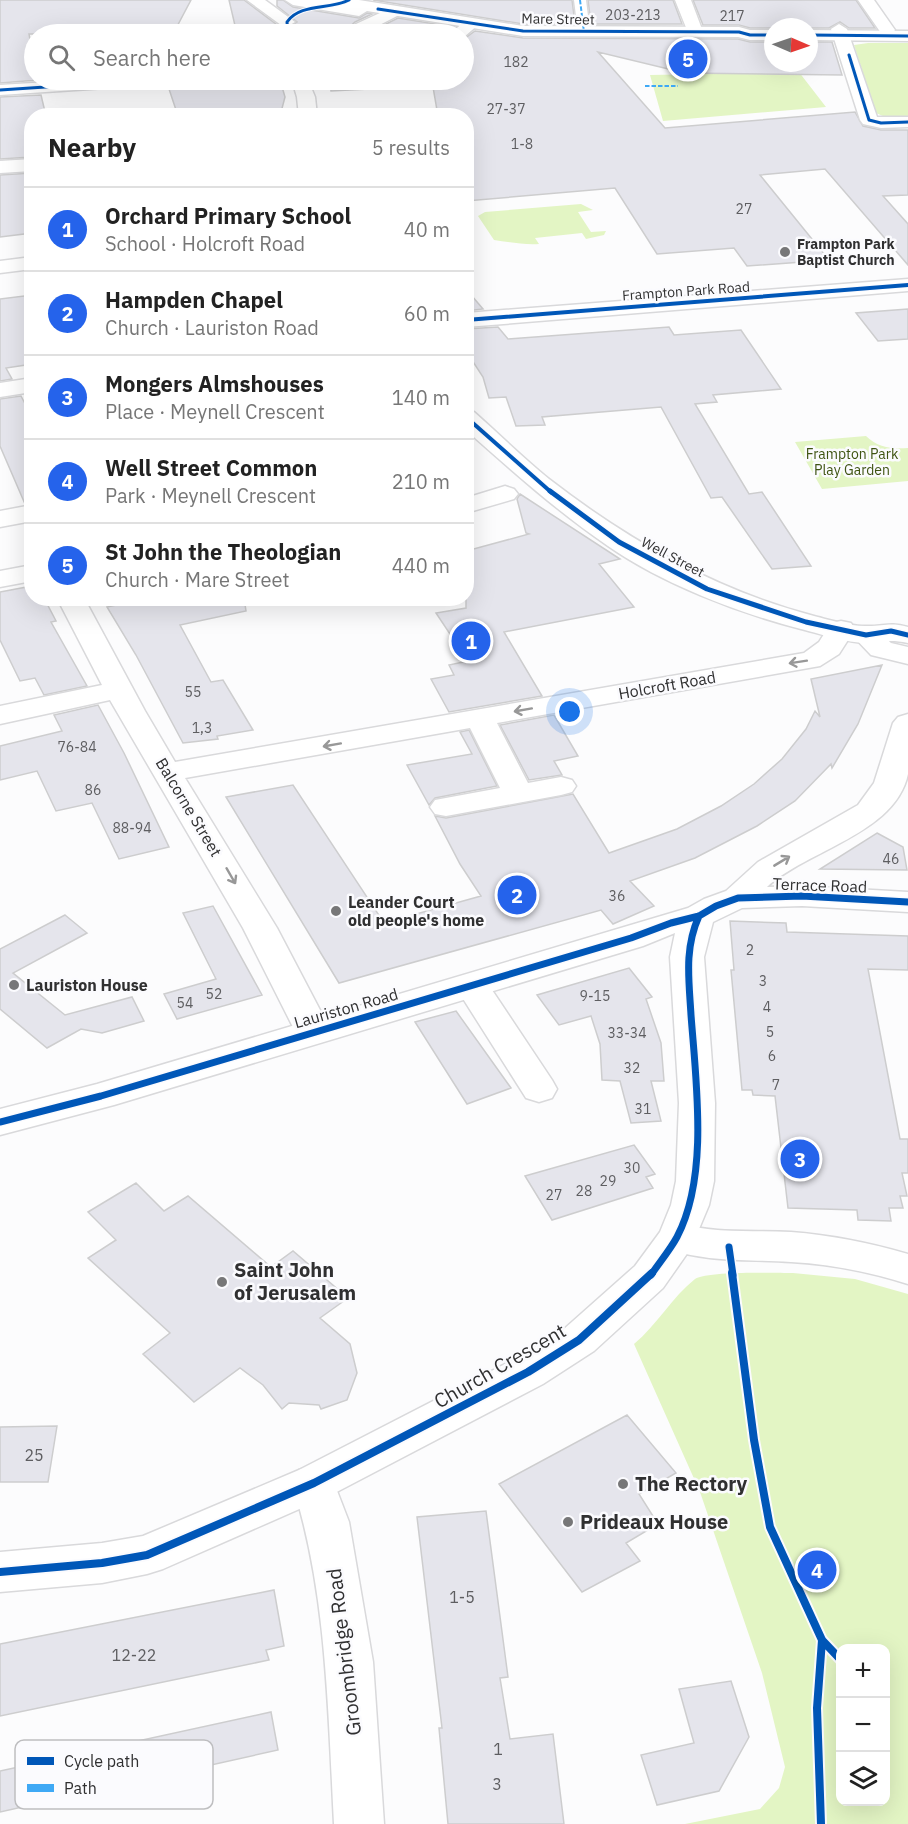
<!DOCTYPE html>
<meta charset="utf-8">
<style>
body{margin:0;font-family:"IBM Plex Sans",sans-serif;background:#f2f2f2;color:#222}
.controls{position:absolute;right:18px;bottom:18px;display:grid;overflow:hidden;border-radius:12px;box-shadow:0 6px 24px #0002}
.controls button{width:54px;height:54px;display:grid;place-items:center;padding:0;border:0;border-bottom:2px solid #e0e0e0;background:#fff;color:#222;font:30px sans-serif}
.compass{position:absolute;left:764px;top:18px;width:54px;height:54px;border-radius:50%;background:#fff;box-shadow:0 6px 24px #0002;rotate:92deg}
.you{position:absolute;left:570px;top:712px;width:21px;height:21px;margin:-15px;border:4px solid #fff;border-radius:50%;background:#1a73e8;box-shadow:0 0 0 9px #1a73e833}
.badge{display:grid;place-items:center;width:39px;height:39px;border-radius:50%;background:#2563eb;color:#fff;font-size:20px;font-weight:700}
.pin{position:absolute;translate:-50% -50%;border:3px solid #fff;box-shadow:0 2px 6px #0006}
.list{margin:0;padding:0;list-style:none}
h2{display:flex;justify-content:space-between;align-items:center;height:78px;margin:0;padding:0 24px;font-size:26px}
h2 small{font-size:20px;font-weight:400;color:#767676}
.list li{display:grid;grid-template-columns:39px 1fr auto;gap:18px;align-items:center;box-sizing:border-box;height:84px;padding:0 24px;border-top:2px solid #e0e0e0}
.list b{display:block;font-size:22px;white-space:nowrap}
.list p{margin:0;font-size:20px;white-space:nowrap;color:#767676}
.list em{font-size:20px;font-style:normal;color:#767676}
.icon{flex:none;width:33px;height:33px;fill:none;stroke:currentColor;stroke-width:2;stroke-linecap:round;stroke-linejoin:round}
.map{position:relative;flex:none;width:908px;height:1824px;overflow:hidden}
.search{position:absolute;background:#fff;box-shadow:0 6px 24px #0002;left:24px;top:24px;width:450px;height:66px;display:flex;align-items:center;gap:15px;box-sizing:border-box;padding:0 21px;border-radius:33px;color:#767676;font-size:22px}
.panel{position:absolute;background:#fff;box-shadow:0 6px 24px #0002;left:24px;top:108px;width:450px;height:498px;border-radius:24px}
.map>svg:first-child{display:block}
.green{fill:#e3f5c4;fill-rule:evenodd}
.building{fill:#e5e5ec;stroke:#cdcdce;stroke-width:1.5}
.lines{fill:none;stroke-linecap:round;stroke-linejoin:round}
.pedestrian-casing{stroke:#d9d9db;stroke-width:3}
.minor-casing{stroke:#d9d9db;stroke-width:3}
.tertiary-casing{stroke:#d9d9db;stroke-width:3}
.primary-casing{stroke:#d9d9db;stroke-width:3}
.pedestrian{fill:#fff;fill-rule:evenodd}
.minor{fill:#fff;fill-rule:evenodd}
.tertiary{fill:#fff;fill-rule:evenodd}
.primary{fill:#fff;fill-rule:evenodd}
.quiet{stroke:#3fa9f5;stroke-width:2;stroke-dasharray:4.5 2;stroke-linecap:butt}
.cycleway-far4-casing{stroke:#fbfbfe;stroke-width:5}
.cycleway-far3-casing{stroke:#fbfbfe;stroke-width:6}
.cycleway-far2-casing{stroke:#fbfbfe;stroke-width:8}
.cycleway-far1-casing{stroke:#fbfbfe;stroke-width:10}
.cycleway-casing{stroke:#fbfbfe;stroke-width:12}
.cycleway-far4{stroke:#0057b8;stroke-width:3}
.cycleway-far3{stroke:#0057b8;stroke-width:4}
.cycleway-far2{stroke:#0057b8;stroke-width:5}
.cycleway-far1{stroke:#0057b8;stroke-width:7}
.cycleway{stroke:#0057b8;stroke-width:8}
.oneway{stroke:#989898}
.poi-dot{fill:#777778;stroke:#fbfbfe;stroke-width:2}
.labels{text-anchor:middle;stroke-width:5;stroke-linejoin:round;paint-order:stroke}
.number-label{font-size:14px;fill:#5e5e61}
.far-street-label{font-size:14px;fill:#303031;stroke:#fbfbfe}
.far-poi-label{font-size:14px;font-weight:bold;fill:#303031;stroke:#fbfbfe;text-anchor:start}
.far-park-label{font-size:14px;fill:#3e5311;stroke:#fbfbfe}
.street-label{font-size:16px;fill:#303031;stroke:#fbfbfe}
.poi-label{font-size:16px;font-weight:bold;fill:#303031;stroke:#fbfbfe;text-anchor:start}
.near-number-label{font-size:16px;fill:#5e5e61}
.near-poi-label{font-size:20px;font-weight:bold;fill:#303031;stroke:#fbfbfe;text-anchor:start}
.near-street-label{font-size:20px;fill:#303031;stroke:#fbfbfe}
.key{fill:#fbfbfe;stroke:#bebec0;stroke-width:1.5}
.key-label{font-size:16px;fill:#303031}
</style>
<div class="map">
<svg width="908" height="1824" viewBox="0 0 908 1824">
<rect width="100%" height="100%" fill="#fcfcfd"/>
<!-- green -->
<path class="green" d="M868 43H908V116L885 117 876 113 854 45Z
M773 63H792L826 107 663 121 650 75 760 73Z
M581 204 593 210 578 212 591 232 606 231 604 235 586 239 582 233 535 238 539 244C524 245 508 242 494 240L478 216 485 212Z
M866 436C878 448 892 449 908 448V481L822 489 795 442Z
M793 1273 855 1279 908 1294V1824H685L760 1809 779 1788 785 1767 762 1673 700 1492 634 1344C657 1325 672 1297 695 1279 707 1271 775 1273 793 1273ZM840 1648H886V1802H840Z"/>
<!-- building -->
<path class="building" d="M0 0H191L173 34H29L34 62V80H38L0 83Z
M229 0H244L280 27 286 29 297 22 277 6V0H283L293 7 359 18 367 13 372 14 355 22 342 34H237Z
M373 0H572L575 24H523Z
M588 0H673L682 24H591Z
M693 0H856L875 28H849L840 22 829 28H750L739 25H703Z
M398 18 454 27 448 34H366Z
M475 31 523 38 738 39 750 42H773V63H809V42H832L842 75 685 73 598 52 665 128 855 112 863 126 881 130H908V195L883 196 908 224V265L825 169 760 175 829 260 747 266 734 248 657 254 615 188 466 201V116H438L433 87 369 86V89L331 91 330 80H464V39Z
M241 80H280L285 97 280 116H178L169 89 211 86 209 82Z
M41 95 46 116H32V157L0 159V97Z
M32 173V233L0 237V175Z
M466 289 483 309 466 311Z
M32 295V364L6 368 12 379 0 381V299Z
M908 309V339L878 341 856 313Z
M498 327 508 339 669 327 674 335 741 330 781 389 713 395 717 402 695 404 749 494 762 492 811 566 772 569 722 497 711 498 661 407 542 417 545 425 516 426 506 397 489 398 483 377 466 351V329Z
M21 396 32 417V503L25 504 0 446V399Z
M520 494 620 559 599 564 634 607 504 632 542 696 449 712 431 679 454 675 449 665 468 661 436 613 466 608V551L529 534 526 533 517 499Z
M32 586V598H44L56 621 51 622 87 686 44 695 35 678 20 681 0 640V592Z
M148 598H244L246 611 180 625 211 682 223 680 253 730 217 736 218 739 183 743 136 655 107 607Z
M882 665 858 724 832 768 831 764 795 801 757 826 695 858 630 881 654 906 613 924 601 910 339 983 226 797 293 785 384 923 481 896 460 864 435 816 446 818 573 794 609 853 677 829 721 806 754 784 782 759 806 729 815 711 820 717 811 679Z
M98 705 124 753 169 847 119 859 92 803 56 811 37 771 0 780V746L62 731 54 715Z
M554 715 578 756 554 761 562 775 529 780 500 725Z
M469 730 497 786 435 798 429 805 407 765 472 754 460 732Z
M877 833 903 847 907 870 820 869Z
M213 906 262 995 177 1019 164 994 216 979 183 913Z
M65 915 87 933 13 973 65 1015 132 997 144 1021 102 1033 81 1029 47 1048 0 1009V949Z
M730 921 786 923 787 932 908 936V970L868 969 900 1139H908V1173H902L907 1196H900L903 1208H889L891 1221 858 1220 857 1210 788 1208 775 1096 753 1095 752 1090H742L731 970H734Z
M629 968 652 997 646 999 661 1043 664 1081H651L661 1121 631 1123 620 1081 602 1080 600 1044 591 1016 559 1025 537 995Z
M456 1011 511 1088 467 1104 415 1022Z
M634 1145 655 1174 646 1177 653 1188 552 1220 525 1176Z
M136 1183 164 1211 188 1196 271 1267 293 1251 348 1298 320 1318 350 1344 357 1373 347 1400 321 1409 319 1405 289 1403 282 1409 263 1385 240 1368 194 1402 143 1354 170 1333 88 1258 116 1240 88 1212Z
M627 1415 676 1473 639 1494 658 1524 626 1543 640 1561 582 1592 499 1484Z
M57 1426 48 1482H0V1427Z
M486 1511 508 1677 500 1678 510 1739 553 1734 564 1824H448L439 1728H442L417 1517Z
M274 1590 284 1646 266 1650 269 1660 0 1716V1644Z
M731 1681 749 1737 719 1791 657 1805 641 1755 694 1743 679 1689Z
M271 1712 278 1750 0 1812V1771Z"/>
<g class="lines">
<!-- pedestrian casing -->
<g class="pedestrian-casing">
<path id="pedestrian" d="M574 0H586L590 32 588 35H580L578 32Z"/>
</g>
<!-- minor casing -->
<g class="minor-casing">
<path id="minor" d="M675 0H691L703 32 701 35H689Z
M858 0H874L895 30 893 33H881Z
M393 7 401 12 399 15 362 34H344L356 24Z
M471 19 479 24 464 37V34H450L465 21Z
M839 24 847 29 877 117H908V127L881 128 863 124 860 120 831 29Z
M80 80H160L157 84 151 85 0 95V85Z
M32 159V171L0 173V161Z
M32 257V269L0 273V261Z
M908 279V291L466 327V313Z
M32 378V392L0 397V383Z
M505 486 514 489 518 494 514 499 466 513V498Z
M32 505V521L0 527V511Z
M32 565V581L0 587V571Z
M57 598H84L145 711 175 762 804 653 819 642 831 623 841 621 851 623 855 629 839 654 820 666 497 723 528 783 561 777 572 780 576 786 572 792 561 795 446 816 435 814 430 807 435 800 500 788 470 728 185 778 277 928 331 1031 325 1039 313 1043 301 1039 295 1031 243 928 110 700 0 724V706L102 685Z
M472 975 484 978 552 1080 557 1089 552 1098 539 1102 526 1098 455 986 460 978Z
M677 1223C715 1234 752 1230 791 1232 831 1235 870 1243 908 1254V1284C870 1272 830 1264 791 1262 742 1259 712 1263 663 1248L657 1238 663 1228Z
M314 1465 329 1470 349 1522 373 1662 384 1824H334C328 1711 327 1591 292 1483L299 1470Z"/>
</g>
<!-- tertiary casing -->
<g class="tertiary-casing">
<path id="tertiary" d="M866 627 876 629 891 643 908 647V664L871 655 852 635 856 629Z
M908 714C908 733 908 756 908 774 895 834 807 850 767 887L802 886 908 892V912L802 906 742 908 713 922 704 957 715 1103 714 1181 709 1205 691 1248 663 1288 594 1351 543 1384 329 1496 163 1569 147 1574 102 1583 0 1592V1552L102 1543 143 1536 299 1470 513 1360 564 1329 635 1266 660 1232 671 1205 676 1181 679 1103 670 957 675 933 643 946 114 1105 0 1135V1109L97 1084 688 908 704 899 726 891 758 862 858 805 874 783 893 723 898 717Z"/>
</g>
<!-- primary casing -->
<g class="primary-casing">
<path id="primary" d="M247 0H265L295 22 287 27 281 25Z
M285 0H359L523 26 739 27 750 30H773V40H750L738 37 523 36 367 11 359 16 293 5Z
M809 30 908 31V41L809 40Z
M292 80H308L315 97 317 116H299L297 97Z
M466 410 474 412C499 434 523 458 549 479 629 541 715 590 814 616 830 620 852 627 868 626 885 626 890 622 908 627V643C889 639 885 642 868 643 851 644 817 633 801 629 738 613 661 583 608 546 557 511 512 471 466 430Z"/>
</g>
<!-- pedestrian -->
<use href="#pedestrian" class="pedestrian"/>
<!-- minor -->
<use href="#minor" class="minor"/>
<!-- tertiary -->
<use href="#tertiary" class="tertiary"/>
<!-- primary -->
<use href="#primary" class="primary"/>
<!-- quiet -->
<path class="quiet" d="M580 0 584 32
M645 86H678"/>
<!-- cycleway-far4 casing -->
<g class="cycleway-far4-casing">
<path id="cycleway-far4" d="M378 9 523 31 739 32 750 35H770
M288 34 287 22C300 3 330 10 349 0
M809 35 908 36
M849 55 869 120 881 123 908 122
M0 90 151 80"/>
</g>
<!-- cycleway-far3 casing -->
<g class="cycleway-far3-casing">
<path id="cycleway-far3" d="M466 320 908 285
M466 417 552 493"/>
</g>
<!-- cycleway-far2 casing -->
<g class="cycleway-far2-casing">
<path id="cycleway-far2" d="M550 491 619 542 707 589 806 622 866 635 891 631 908 635"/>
</g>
<!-- cycleway-far1 casing -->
<g class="cycleway-far1-casing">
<path id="cycleway-far1" d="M0 1122 101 1096 631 938 671 923 699 916 716 906 738 898 802 896 908 902
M729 1247 733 1275
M651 1275C659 1263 670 1250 677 1237 709 1176 696 1082 691 1015 689 980 684 949 699 916"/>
</g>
<!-- cycleway casing -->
<g class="cycleway-casing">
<path id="cycleway" d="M732 1273 754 1440 770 1527 822 1640 840 1659
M0 1572 102 1563 147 1555 314 1483 528 1372 579 1340 652 1273
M821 1824 817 1708 822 1640"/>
</g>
<!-- cycleway-far4 -->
<use href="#cycleway-far4" class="cycleway-far4"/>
<!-- cycleway-far3 -->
<use href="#cycleway-far3" class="cycleway-far3"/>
<!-- cycleway-far2 -->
<use href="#cycleway-far2" class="cycleway-far2"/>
<!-- cycleway-far1 -->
<use href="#cycleway-far1" class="cycleway-far1"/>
<!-- cycleway -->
<use href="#cycleway" class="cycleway"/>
</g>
<!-- one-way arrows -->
<defs><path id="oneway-shaft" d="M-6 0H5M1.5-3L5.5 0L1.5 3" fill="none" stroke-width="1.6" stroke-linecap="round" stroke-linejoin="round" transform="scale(1.5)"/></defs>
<g class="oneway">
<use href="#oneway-shaft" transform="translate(798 662) rotate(171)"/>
<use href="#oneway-shaft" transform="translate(523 710) rotate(170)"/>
<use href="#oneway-shaft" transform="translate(332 745) rotate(170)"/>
<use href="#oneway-shaft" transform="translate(782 861) rotate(-31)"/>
<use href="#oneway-shaft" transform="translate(231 876) rotate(60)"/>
</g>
<!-- markers -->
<g class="poi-dot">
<circle cx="785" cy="252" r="6"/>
<circle cx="336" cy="911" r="6"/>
<circle cx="14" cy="985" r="6"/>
<circle cx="222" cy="1282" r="6"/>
<circle cx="623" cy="1484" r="6"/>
<circle cx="568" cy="1522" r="6"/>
</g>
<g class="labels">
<!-- number labels -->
<g class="number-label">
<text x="633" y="20">203-213</text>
<text x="732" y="21">217</text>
<text x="516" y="67">182</text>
<text x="506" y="114">27-37</text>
<text x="522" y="149">1-8</text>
<text x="744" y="214">27</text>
<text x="193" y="697">55</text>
<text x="202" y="733">1,3</text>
<text x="77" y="752">76-84</text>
<text x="93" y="795">86</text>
<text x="132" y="833">88-94</text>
<text x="891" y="864">46</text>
<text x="617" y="901">36</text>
<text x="750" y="955">2</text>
<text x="763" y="986">3</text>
<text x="214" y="999">52</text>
<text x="595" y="1001">9-15</text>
<text x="185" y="1008">54</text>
<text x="767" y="1012">4</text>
<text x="770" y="1037">5</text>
<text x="627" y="1038">33-34</text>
<text x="772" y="1061">6</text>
<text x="632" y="1073">32</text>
<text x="776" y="1090">7</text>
<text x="643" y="1114">31</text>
<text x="632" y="1173">30</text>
<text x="608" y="1186">29</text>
<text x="584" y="1196">28</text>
<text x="554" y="1200">27</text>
</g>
<!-- far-street labels -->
<g class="far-street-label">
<text transform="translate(558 19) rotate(1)" y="5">Mare Street</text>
<text transform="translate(686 291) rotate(-4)" y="5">Frampton Park Road</text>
<text transform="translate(673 557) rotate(28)" y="5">Well Street</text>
</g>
<!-- far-poi labels -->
<g class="far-poi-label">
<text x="797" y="249">Frampton Park<tspan x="797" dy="16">Baptist Church</tspan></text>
</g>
<!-- far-park labels -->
<g class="far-park-label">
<text x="852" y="459">Frampton Park<tspan x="852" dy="16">Play Garden</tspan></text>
</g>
<!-- street labels -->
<g class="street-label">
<text transform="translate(667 685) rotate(-10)" y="6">Holcroft Road</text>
<text transform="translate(189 807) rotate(59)" y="6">Balcorne Street</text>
<text transform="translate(820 885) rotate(2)" y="6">Terrace Road</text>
<text transform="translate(346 1008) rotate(-16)" y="6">Lauriston Road</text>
</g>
<!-- poi labels -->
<g class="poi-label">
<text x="348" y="908">Leander Court<tspan x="348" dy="18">old people's home</tspan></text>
<text x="26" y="991">Lauriston House</text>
</g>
<!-- near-number labels -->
<g class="near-number-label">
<text x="34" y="1461">25</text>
<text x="462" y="1603">1-5</text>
<text x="134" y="1661">12-22</text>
<text x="498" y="1755">1</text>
<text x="497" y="1790">3</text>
</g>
<!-- near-poi labels -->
<g class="near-poi-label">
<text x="234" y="1277">Saint John<tspan x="234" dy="23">of Jerusalem</tspan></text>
<text x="635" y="1491">The Rectory</text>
<text x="580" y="1529">Prideaux House</text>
</g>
<!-- near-street labels -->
<g class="near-street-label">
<text transform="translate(500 1366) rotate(-30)" y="7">Church Crescent</text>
<text transform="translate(344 1652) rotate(-97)" y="7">Groombridge Road</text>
</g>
</g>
<!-- legend -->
<rect x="15" y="1740" width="198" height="69" rx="9" class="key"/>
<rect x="27" y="1757" width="27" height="8" fill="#0057b8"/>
<rect x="27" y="1784" width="27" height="8" fill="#3fa9f5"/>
<g class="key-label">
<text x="64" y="1767">Cycle path</text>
<text x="64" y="1794">Path</text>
</g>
</svg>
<div class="controls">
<button>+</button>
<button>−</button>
<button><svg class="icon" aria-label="layers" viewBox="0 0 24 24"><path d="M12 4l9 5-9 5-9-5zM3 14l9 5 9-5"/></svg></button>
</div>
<svg class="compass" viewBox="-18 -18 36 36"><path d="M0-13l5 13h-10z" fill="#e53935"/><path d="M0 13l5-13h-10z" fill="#767676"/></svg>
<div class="you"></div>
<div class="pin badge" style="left:471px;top:641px">1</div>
<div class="pin badge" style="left:517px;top:895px">2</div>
<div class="pin badge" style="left:800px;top:1159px">3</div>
<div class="pin badge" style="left:817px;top:1570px">4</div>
<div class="pin badge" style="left:688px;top:59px">5</div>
<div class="search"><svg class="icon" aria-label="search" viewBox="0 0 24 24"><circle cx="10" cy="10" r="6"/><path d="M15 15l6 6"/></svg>Search here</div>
<section class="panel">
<h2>Nearby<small>5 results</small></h2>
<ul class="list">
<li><span class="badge">1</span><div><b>Orchard Primary School</b><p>School · Holcroft Road</p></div><em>40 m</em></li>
<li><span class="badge">2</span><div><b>Hampden Chapel</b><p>Church · Lauriston Road</p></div><em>60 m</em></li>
<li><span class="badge">3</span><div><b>Mongers Almshouses</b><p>Place · Meynell Crescent</p></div><em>140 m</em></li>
<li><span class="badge">4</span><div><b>Well Street Common</b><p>Park · Meynell Crescent</p></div><em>210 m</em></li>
<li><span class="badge">5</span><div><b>St John the Theologian</b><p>Church · Mare Street</p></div><em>440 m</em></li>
</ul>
</section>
</div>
